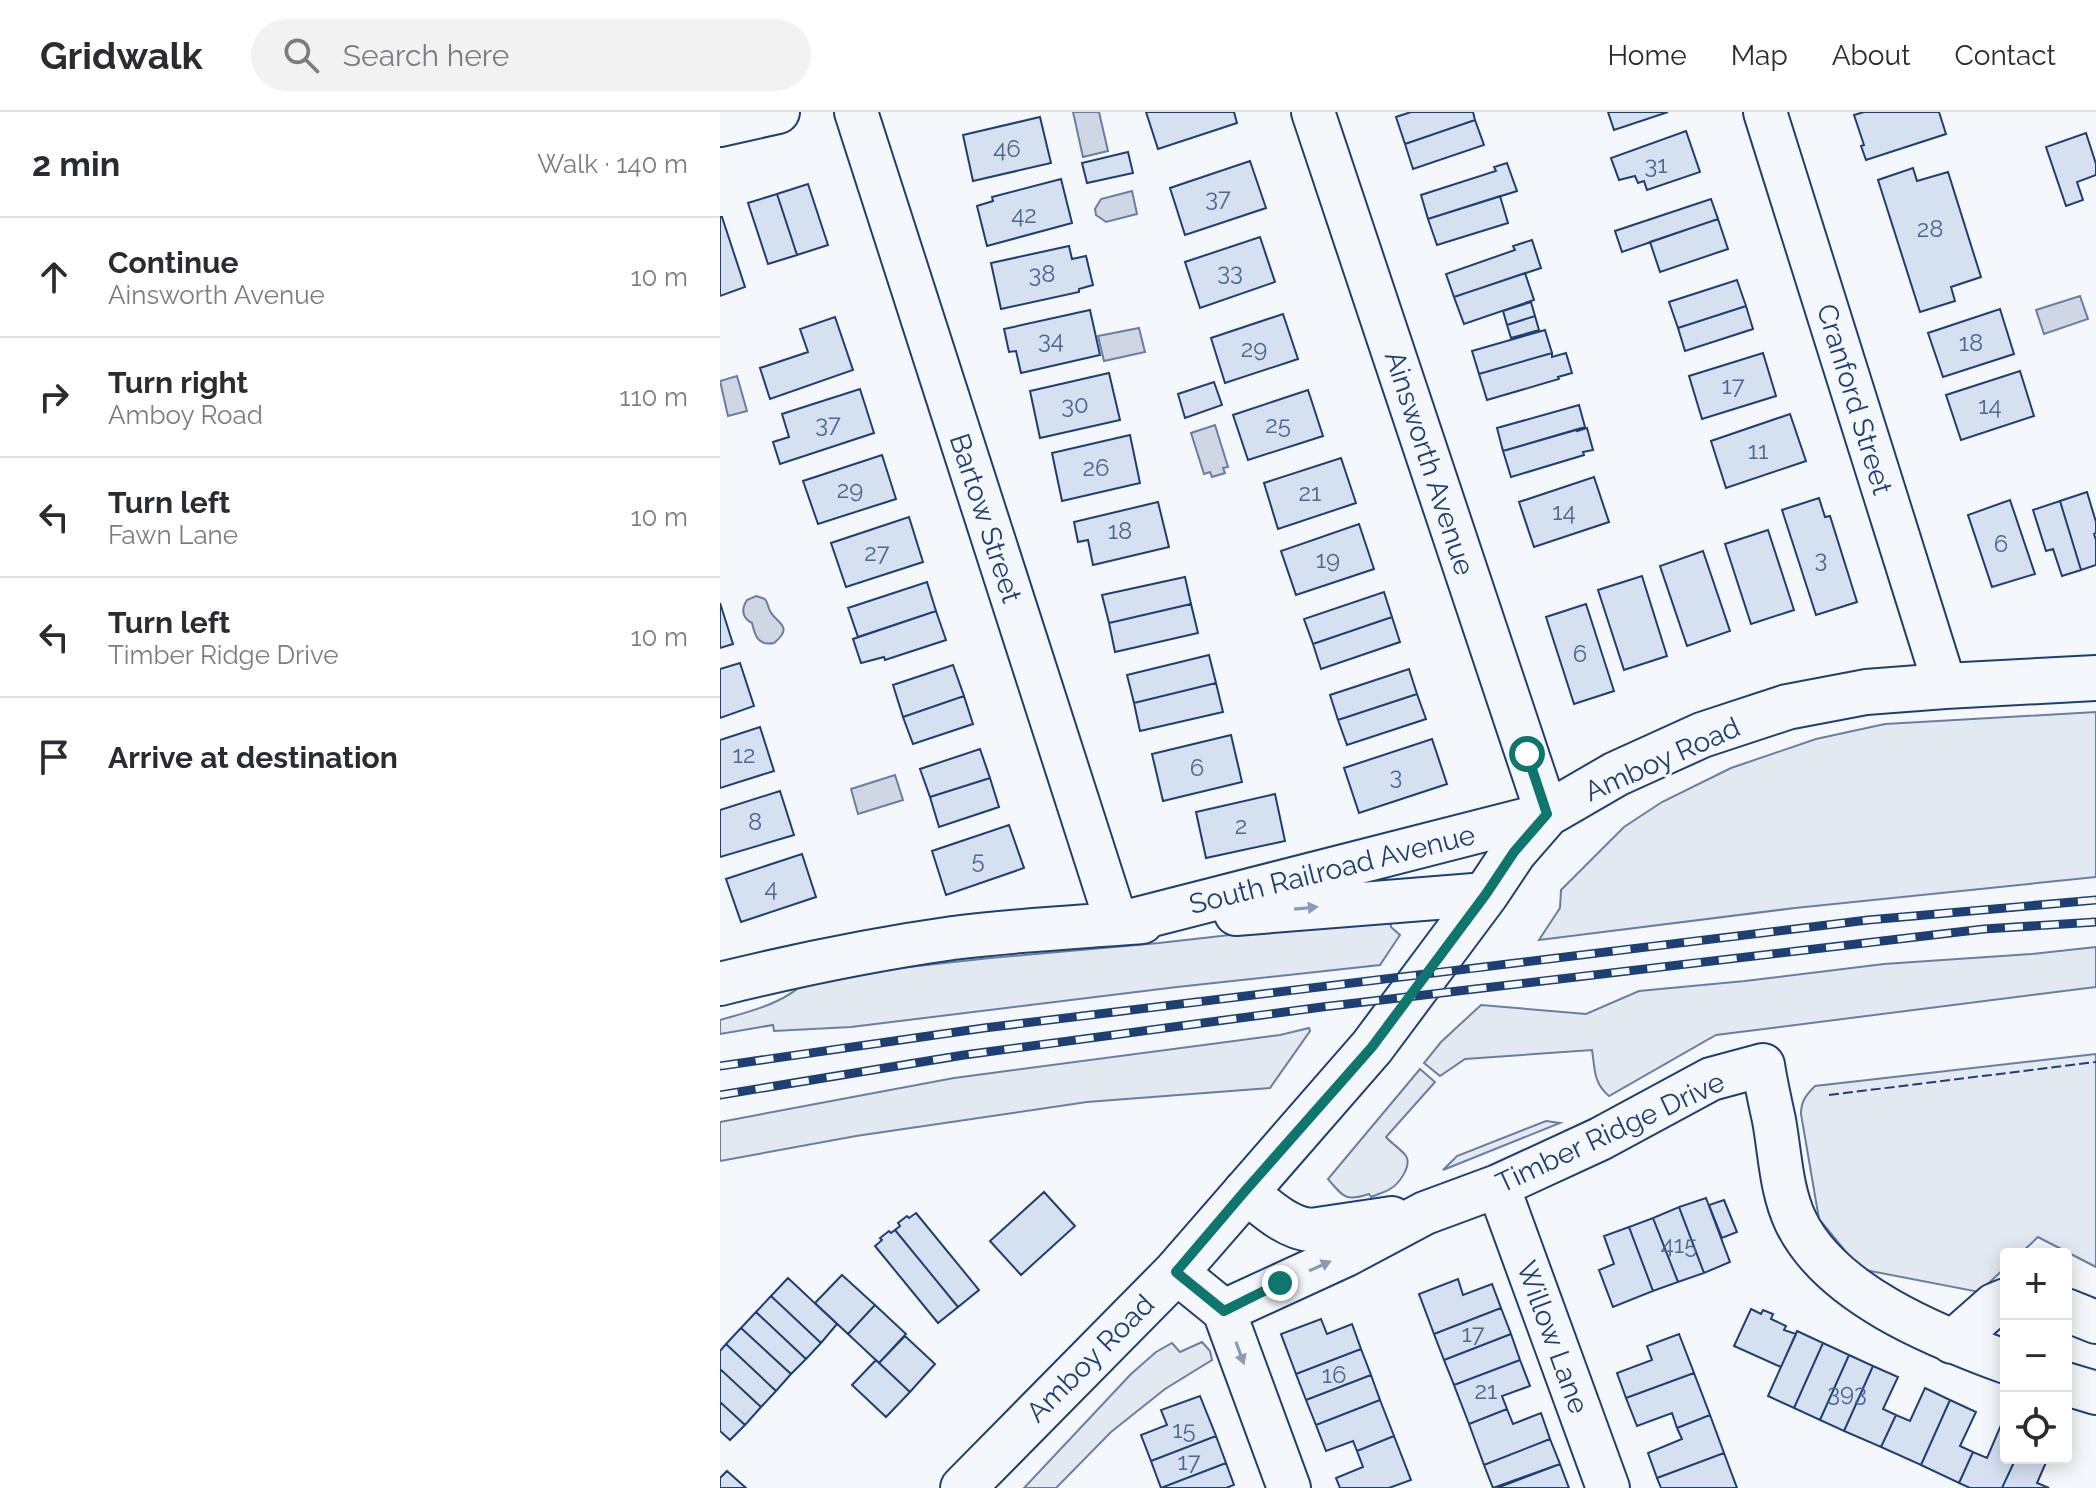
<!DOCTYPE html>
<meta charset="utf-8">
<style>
body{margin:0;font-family:Raleway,sans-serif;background:#f2f2f3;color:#2b2b33}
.controls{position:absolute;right:24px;bottom:24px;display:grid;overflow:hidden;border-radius:8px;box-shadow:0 4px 20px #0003}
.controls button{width:72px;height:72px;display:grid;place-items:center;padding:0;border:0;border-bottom:2px solid #e1e1e2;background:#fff;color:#2b2b33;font:40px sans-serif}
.stop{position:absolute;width:24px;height:24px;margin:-18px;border:6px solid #0f766e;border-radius:50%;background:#fff}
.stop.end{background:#0f766e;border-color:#fff;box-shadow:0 2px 8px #0008}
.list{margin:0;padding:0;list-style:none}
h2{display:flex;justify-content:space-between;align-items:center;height:104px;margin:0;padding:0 32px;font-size:34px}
h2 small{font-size:26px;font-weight:400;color:#7c7c81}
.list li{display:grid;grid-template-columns:52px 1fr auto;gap:24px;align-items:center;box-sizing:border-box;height:120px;padding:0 32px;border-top:2px solid #e1e1e2}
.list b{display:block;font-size:30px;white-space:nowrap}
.list p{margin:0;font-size:26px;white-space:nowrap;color:#7c7c81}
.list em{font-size:26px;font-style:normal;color:#7c7c81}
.icon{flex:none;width:44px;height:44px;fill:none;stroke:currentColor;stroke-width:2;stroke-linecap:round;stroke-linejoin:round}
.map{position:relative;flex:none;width:1376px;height:1376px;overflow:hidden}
header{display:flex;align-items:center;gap:48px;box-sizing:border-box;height:112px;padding:0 40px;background:#fff;border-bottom:2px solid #e1e1e2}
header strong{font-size:38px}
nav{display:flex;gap:44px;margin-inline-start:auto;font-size:28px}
.search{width:560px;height:72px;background:#f2f2f3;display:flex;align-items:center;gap:20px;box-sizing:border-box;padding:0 28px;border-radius:44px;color:#7c7c81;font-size:30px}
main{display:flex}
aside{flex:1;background:#fff}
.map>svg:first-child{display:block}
.green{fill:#e3e9f0;stroke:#687fa3;stroke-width:2}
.water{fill:#cfd7e4;stroke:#687fa3;stroke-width:2}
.building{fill:#d5e0f0;stroke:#1d3f73;stroke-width:2}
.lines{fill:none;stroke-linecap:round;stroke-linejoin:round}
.minor-casing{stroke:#1d3f73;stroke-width:46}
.major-casing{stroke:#1d3f73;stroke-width:48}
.minor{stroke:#f4f7fb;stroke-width:42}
.major{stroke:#f4f7fb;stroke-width:44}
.rail-casing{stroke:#1d3f73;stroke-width:9}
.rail{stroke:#f4f7fb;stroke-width:6;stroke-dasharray:18;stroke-linecap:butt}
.fence{stroke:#1d3f73;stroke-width:2;stroke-dasharray:10 4;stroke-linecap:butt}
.oneway{fill:#889bb7}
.route{stroke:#0f766e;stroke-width:10}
.labels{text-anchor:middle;stroke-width:6;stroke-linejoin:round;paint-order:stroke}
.number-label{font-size:24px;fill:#4b6792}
.street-label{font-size:28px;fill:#1d3f73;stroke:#f4f7fb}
</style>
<header>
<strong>Gridwalk</strong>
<div class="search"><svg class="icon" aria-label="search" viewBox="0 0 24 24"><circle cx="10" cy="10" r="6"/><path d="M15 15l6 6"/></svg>Search here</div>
<nav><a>Home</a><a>Map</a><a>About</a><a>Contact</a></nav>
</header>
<main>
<aside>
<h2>2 min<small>Walk · 140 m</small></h2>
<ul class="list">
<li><svg class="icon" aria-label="ahead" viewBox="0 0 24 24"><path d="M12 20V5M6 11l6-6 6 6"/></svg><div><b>Continue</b><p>Ainsworth Avenue</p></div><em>10 m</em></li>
<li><svg class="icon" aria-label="right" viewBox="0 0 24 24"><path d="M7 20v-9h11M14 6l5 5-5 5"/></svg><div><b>Turn right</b><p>Amboy Road</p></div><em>110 m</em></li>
<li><svg class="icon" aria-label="left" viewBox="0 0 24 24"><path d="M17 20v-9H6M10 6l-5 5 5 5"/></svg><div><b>Turn left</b><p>Fawn Lane</p></div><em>10 m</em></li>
<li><svg class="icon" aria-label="left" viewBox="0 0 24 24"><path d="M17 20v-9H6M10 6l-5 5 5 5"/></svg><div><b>Turn left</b><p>Timber Ridge Drive</p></div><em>10 m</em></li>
<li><svg class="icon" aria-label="arrive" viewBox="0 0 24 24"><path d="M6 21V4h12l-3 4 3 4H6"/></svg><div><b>Arrive at destination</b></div></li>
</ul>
</aside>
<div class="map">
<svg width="1376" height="1376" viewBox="0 0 1376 1376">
<rect width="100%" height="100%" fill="#f4f7fb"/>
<!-- green -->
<path class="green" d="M1376 600V765L1075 796 819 828 840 796 841 778 904 715 942 690 1011 656 1096 627 1165 612Z
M670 805 671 815 680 823 660 853 457 875 131 915 54 919 53 913 0 922V908C31 899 67 891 89 866L270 846 439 831Z
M1376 835V875L996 923 889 984C873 971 875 956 872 938L745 947 720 964 704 951 721 930 761 893 866 902 919 879 1025 869 1164 852 1311 842Z
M589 916 590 919 550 976 367 990 136 1024 0 1049V1010L234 966 560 923Z
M1376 942V1155L1318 1125 1300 1142H1286V1155L1259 1180 1140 1157 1099 1107 1081 1002C1081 989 1086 983 1095 974Z
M700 957 715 970 666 1025C671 1031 681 1037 686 1044 692 1054 679 1072 670 1077 664 1081 657 1082 651 1085L649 1082C626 1090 623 1085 608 1067Z
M826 1009 840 1011 723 1058 737 1044Z
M482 1230 490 1239 492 1248 445 1277 391 1320 336 1376H304L411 1262 436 1240 452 1231 460 1240Z"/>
<!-- water -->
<path class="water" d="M353 0H379L388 39 363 45Z
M412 79 417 102 386 110 376 103 375 97 381 87Z
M1360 184 1368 207 1324 222 1316 198Z
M419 216 425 240 384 249 378 224Z
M17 264 27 299 8 304 0 269Z
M495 313 508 355 503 356 505 361 492 365 490 360 484 362 471 321Z
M36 484 45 487C48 491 48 495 50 499 56 511 75 514 54 531 38 534 35 524 32 511 22 506 21 497 27 488Z
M175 663 183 688 138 702 131 677Z"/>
<!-- building -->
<path class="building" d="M426 0H514L517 11 438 37Z
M691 0H753L755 8 685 32 676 5Z
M888 0H948L894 18Z
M1144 0H1219L1226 22 1146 48 1141 34 1144 33 1134 3Z
M320 5 331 51 253 69 243 23Z
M755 8 764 33 693 57 685 32Z
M966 19 980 60 927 78 924 69 918 71 915 64 899 68 891 46Z
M1366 21 1376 52V63L1357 70 1363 88 1346 94 1326 35Z
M408 40 413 61 367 71 362 51Z
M530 49 546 96 465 123 450 76Z
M787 51 797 79 708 107 701 83 776 59 774 55Z
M1193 56 1197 69 1228 60 1261 165 1231 175 1235 189 1200 200 1158 68Z
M341 67 352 111 267 134 257 94 273 89 272 85Z
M88 72 108 133 77 143 57 82Z
M57 82 77 143 48 152 28 91Z
M780 84 788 111 717 133 708 107Z
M991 87 998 107 902 140 895 119Z
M0 105H2L25 175 0 184Z
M998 107 1008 137 940 160 930 130Z
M540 125 555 170 480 196 465 150Z
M812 128 821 156 734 185 726 162 795 138 793 134Z
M349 134 352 147 366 144 373 173 359 177V180L281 197 271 151Z
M805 161 814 188 744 212 734 185Z
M1017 168 1026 194 958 216 949 190Z
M811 190 815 204 787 213 783 199Z
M1026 194 1033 217 965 239 958 216Z
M1280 197 1294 242 1223 265 1208 221Z
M370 198 380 243 301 261 296 239 289 240 284 217Z
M563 202 578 247 505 271 491 226Z
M815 204 819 218 791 226 787 213Z
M115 205 133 258 50 287 40 256 88 240 80 217Z
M825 218 832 241 759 262 752 239Z
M832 241V245L846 241 852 261 838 265 839 267 767 288 759 262Z
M1043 241 1056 284 982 307 969 264Z
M1300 259 1314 304 1241 328 1226 283Z
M389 261 400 308 320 326 310 279Z
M494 270 502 293 465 306 458 282Z
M140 277 154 321 60 352 53 330 69 325 62 302Z
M588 278 603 324 528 348 513 303Z
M859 293 865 315 783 339 777 316Z
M1070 302 1086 349 1006 376 991 329Z
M867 316 873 338 863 340 864 343 791 365 783 339 856 318 857 319Z
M410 323 420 371 342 389 332 341Z
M162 343 176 387 98 412 83 369Z
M621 346 636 391 558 417 544 371Z
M874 365 889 410 814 435 799 390Z
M1367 380 1376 410V421L1374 422 1376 428V453L1361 458 1340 389Z
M1099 386 1105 405 1110 404 1137 490 1096 503 1062 398Z
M1290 388 1315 462 1272 475 1248 403Z
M1340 389 1361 458 1342 464 1333 437 1326 439 1313 398Z
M438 390 449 435 373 453 368 428 358 430 354 410Z
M189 405 203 450 126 475 111 431Z
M639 412 654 457 576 483 561 439Z
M1048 418 1074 498 1031 512 1005 432Z
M983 439 1010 519 967 534 940 454Z
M922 464 947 544 904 558 878 478Z
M465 465 471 492 389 511 382 483Z
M207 470 216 499 138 525 128 496Z
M664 480 672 505 593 532 584 507Z
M0 491 13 532 0 536Z
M471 492 478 521 395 540 389 511Z
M866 492 894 579 854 592 826 505Z
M216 499 226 528 165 548 164 545 141 551 133 527Z
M672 505 680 530 601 557 593 532Z
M489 543 496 571 414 591 407 563Z
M20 551 34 594 0 606V557Z
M233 553 244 584 183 605 173 573Z
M689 557 697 582 618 608 610 583Z
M496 571 503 600 420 619 414 591Z
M697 582 706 607 627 633 618 608Z
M244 584 253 612 193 632 183 605Z
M40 615 54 659 0 676V628Z
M511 623 522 670 443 689 432 642Z
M712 627 727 672 639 701 624 656Z
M260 637 270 666 210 685 200 657Z
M270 666 279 695 219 715 210 685Z
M60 679 74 723 0 745V698Z
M555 682 565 729 486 746 476 700Z
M289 713 304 756 226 783 212 739Z
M82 742 96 785 21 810 6 767Z
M324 1080 355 1114 301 1163 270 1129Z
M986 1086 1010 1150 984 1161 959 1095Z
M1004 1088 1017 1120 1002 1126 989 1093Z
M959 1095 984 1161 958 1170 933 1106Z
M196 1101 259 1178 238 1195 175 1118 180 1114 178 1111 187 1104 189 1106Z
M933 1106 958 1170 933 1179 909 1115Z
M909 1115 933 1179 893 1195 879 1158 894 1152 884 1124Z
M175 1118 238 1195 218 1211 155 1134 162 1128 160 1126 169 1119 171 1121Z
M122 1163 155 1193 128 1222 95 1191Z
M68 1166 117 1212 101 1231 51 1184Z
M738 1167 743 1183 772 1172 781 1196 714 1222 699 1182Z
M51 1184 101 1231 86 1247 36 1200Z
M155 1193 186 1222 159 1251 128 1222Z
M781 1196 791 1222 724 1248 714 1222Z
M1031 1197 1041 1202 1043 1198 1053 1202 1051 1207 1066 1214 1064 1218 1076 1222 1061 1255 1014 1234Z
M36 1200 86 1247 71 1262 21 1216Z
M601 1207 607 1222 632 1212 641 1237 576 1262 561 1222Z
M21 1216 71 1262 56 1279 6 1232Z
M1077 1219 1103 1231 1074 1296 1048 1284Z
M791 1222 800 1248 734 1273 724 1248Z
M959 1222 974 1261 906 1286 897 1261 932 1248 927 1234Z
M185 1224 215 1252 190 1280 159 1251Z
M1103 1231 1129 1243 1100 1308 1074 1296Z
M6 1232 56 1279 41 1295 0 1257V1239Z
M641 1237 651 1263 586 1288 576 1262Z
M1129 1243 1153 1254 1124 1319 1100 1308Z
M156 1248 190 1280 166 1305 132 1273Z
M800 1248 810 1274 782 1284 787 1297 749 1312 734 1273Z
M1153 1254 1178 1265 1163 1297 1176 1303 1161 1335 1124 1319Z
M0 1257 41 1295 25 1313 0 1290Z
M974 1261 990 1303 957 1316 952 1301 917 1314 906 1286Z
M651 1263 660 1288 596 1313 586 1288Z
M1205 1276 1230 1288 1201 1353 1161 1335 1176 1303 1190 1309Z
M480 1284 496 1324 431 1349 421 1323 447 1313 441 1298Z
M660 1288 674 1324 637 1339 633 1329 606 1339 596 1313Z
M1230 1288 1256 1300 1240 1334 1253 1340 1239 1371 1201 1353Z
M0 1290 25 1313 10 1328 0 1319Z
M787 1297 793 1312 821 1301 830 1327 764 1353 749 1312Z
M990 1303 1004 1341 937 1366 928 1341 962 1327 957 1316Z
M1281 1313 1286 1315V1346H1296L1282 1376H1250L1239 1371 1253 1340 1267 1346Z
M496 1324 506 1351 441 1376 431 1349Z
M674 1324 691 1368 669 1376H620L616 1366 643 1355 637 1339Z
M830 1327 840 1352 773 1376 764 1353Z
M1004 1341 1017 1376H941L937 1366Z
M1296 1346H1328L1317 1371 1329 1376H1282Z
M506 1351 514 1373 506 1376H441Z
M840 1352 849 1376H777Z
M7 1359 26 1376H0V1366Z"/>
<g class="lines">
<!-- minor casing -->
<g class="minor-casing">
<path id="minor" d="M136 0 397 812
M1045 0 1225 574
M0 13 58 0
M516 802 766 782
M397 812 827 702 593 0
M0 872C77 853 155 837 233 826 296 818 359 815 422 810
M778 1074 888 1376
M525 1079C544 1094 566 1116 591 1118L672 1106
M456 1160 504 1199 569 1376
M1346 1198 1376 1210
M504 1199 626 1143 705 1101 778 1074 880 1027 991 967 1043 953C1046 972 1050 990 1054 1008 1060 1041 1061 1079 1076 1110 1111 1182 1215 1224 1286 1250
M1232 1230 1274 1193 1286 1188
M1346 1272 1376 1281"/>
</g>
<!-- major casing -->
<g class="major-casing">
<path id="major" d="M243 1376 456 1160 652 935 766 782 794 740 827 702 896 662 982 623 1067 595 1146 580 1225 574 1376 566"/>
</g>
<!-- minor -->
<use href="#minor" class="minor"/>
<!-- major -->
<use href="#major" class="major"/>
<!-- rail casing -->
<g class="rail-casing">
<path id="rail" d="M0 954 264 916 1148 808 1376 788
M0 983 244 943 602 895 1264 817 1376 810"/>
</g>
<!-- rail -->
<use href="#rail" class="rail"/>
<!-- fence -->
<path class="fence" d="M1109 983 1376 950"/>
</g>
<!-- one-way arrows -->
<defs><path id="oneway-solid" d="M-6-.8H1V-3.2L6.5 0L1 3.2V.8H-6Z" transform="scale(2)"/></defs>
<g class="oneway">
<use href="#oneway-solid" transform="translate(586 796) rotate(-5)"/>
<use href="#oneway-solid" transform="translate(600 1154) rotate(-24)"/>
<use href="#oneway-solid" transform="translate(520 1241) rotate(70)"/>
</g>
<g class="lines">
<!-- route -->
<path class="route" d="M560 1171 504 1199 456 1160 525 1079 652 935 766 782 794 740 827 702 807 642"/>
</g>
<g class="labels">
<!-- number labels -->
<g class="number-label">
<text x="287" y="45">46</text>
<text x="936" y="61">31</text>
<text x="498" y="94">37</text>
<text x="304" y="111">42</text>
<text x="1210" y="125">28</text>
<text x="510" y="168">33</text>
<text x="322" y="170">38</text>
<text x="331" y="236">34</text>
<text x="1251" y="239">18</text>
<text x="534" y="245">29</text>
<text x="1013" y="282">17</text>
<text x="355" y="301">30</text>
<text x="1270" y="302">14</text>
<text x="108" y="320">37</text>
<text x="558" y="321">25</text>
<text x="1038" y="347">11</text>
<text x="376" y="364">26</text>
<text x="130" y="386">29</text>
<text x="590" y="389">21</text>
<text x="844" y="408">14</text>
<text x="400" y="427">18</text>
<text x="1281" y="440">6</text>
<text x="157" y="449">27</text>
<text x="1101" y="455">3</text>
<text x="608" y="456">19</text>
<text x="860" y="550">6</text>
<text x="24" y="651">12</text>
<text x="477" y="664">6</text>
<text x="676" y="672">3</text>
<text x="35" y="718">8</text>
<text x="521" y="722">2</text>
<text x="258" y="756">5</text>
<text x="51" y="784">4</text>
<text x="959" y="1141">415</text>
<text x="753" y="1230">17</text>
<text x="614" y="1271">16</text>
<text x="766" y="1287">21</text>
<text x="1127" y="1289">393</text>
<text x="464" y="1326">15</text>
<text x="469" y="1358">17</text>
</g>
<!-- street labels -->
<g class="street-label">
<text transform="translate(1135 287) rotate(73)" y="10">Cranford Street</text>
<text transform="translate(710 351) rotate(72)" y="10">Ainsworth Avenue</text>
<text transform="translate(266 406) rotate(72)" y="10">Bartow Street</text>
<text transform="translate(942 647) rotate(-24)" y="10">Amboy Road</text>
<text transform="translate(612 757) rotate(-14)" y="10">South Railroad Avenue</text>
<text transform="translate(890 1020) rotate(-25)" y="10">Timber Ridge Drive</text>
<text transform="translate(833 1225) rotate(70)" y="10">Willow Lane</text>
<text transform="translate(370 1246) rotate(-45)" y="10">Amboy Road</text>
</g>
</g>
</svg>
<div class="controls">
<button>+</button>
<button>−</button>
<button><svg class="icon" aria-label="locate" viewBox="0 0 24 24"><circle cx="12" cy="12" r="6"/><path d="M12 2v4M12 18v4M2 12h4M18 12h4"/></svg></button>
</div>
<div class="stop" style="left:807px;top:642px"></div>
<div class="stop end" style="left:560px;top:1171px"></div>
</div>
</main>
